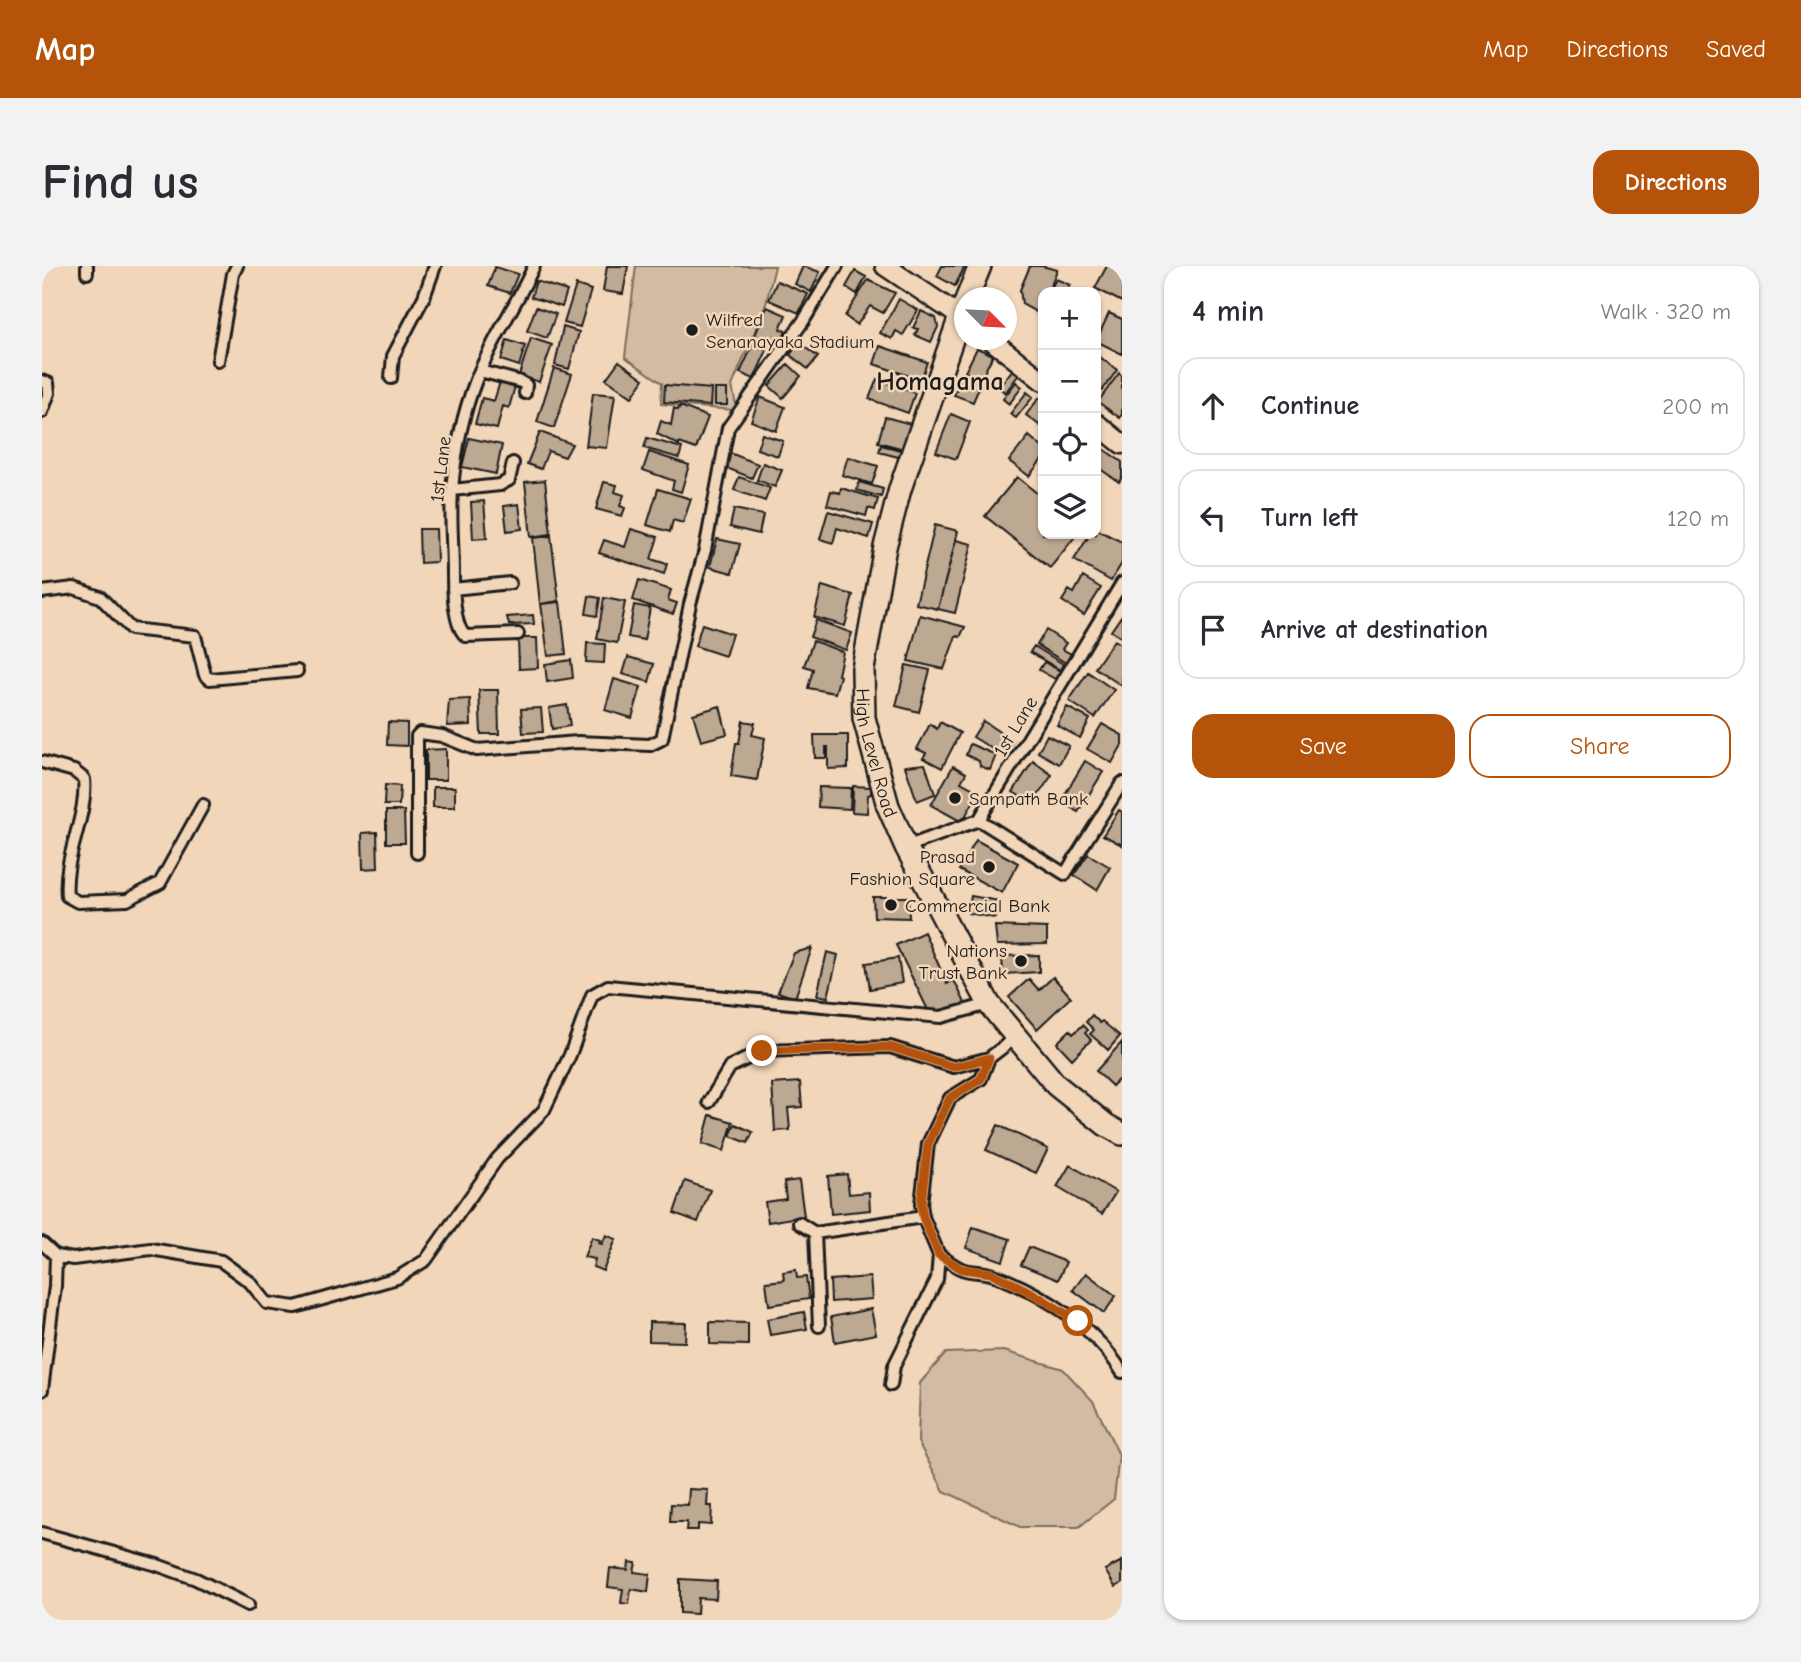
<!DOCTYPE html>
<meta charset="utf-8">
<style>
body{margin:0;font-family:"Comic Neue",sans-serif;background:#f2f2f3;color:#2b2b33}
.controls{position:absolute;right:21px;top:21px;display:grid;overflow:hidden;border-radius:14px;box-shadow:0 2px 5px #0004}
.controls button{width:63px;height:63px;display:grid;place-items:center;padding:0;border:0;border-bottom:2px solid #e1e1e2;background:#fff;color:#2b2b33;font:35px sans-serif}
.compass{position:absolute;left:912px;top:21px;width:63px;height:63px;border-radius:50%;background:#fff;box-shadow:0 2px 5px #0004;rotate:114deg}
.stop{position:absolute;width:21px;height:21px;margin:-16px;border:5px solid #b45309;border-radius:50%;background:#fff}
.stop.end{background:#b45309;border-color:#fff;box-shadow:0 2px 7px #0008}
.list{margin:0;padding:0;list-style:none}
h2{display:flex;justify-content:space-between;align-items:center;height:91px;margin:0;padding:0 28px;font-size:30px}
h2 small{font-size:23px;font-weight:400;color:#7c7c81}
.list li{display:grid;grid-template-columns:46px 1fr auto;gap:21px;align-items:center;box-sizing:border-box;height:98px;margin:0 14px 14px;padding:0 14px;border:2px solid #e1e1e2;border-radius:21px}
.list b{display:block;font-size:26px;white-space:nowrap}
.list em{font-size:23px;font-style:normal;color:#7c7c81}
.actions{display:flex;gap:14px;padding:21px 28px}
.actions a{flex:1;padding:16px 0;border:2px solid #b45309;border-radius:21px;text-align:center;font-size:24px;color:#b45309}
.actions .main{background:#b45309;color:#fff}
.icon{flex:none;width:38px;height:38px;fill:none;stroke:currentColor;stroke-width:2;stroke-linecap:round;stroke-linejoin:round}
.map{position:relative;flex:none;width:1080px;height:1354px;overflow:hidden;border-radius:21px}
header{display:flex;align-items:center;gap:42px;box-sizing:border-box;height:98px;padding:0 35px;background:#b45309;color:#fff}
header strong{font-size:33px}
nav{display:flex;gap:38px;margin-inline-start:auto;font-size:24px}
.intro{display:flex;align-items:center;justify-content:space-between;box-sizing:border-box;height:168px;padding:0 42px}
h1{margin:0;font-size:49px}
.button{padding:18px 32px;border-radius:21px;background:#b45309;color:#fff;font-size:24px;font-weight:700}
main{display:flex;gap:42px;padding:0 42px}
aside{flex:1;background:#fff;border-radius:21px;box-shadow:0 2px 5px #0004}
.map>svg:first-child{display:block}
.green{fill:#d2bba2;stroke:#776c5f;stroke-width:2}
.building{fill:#bda892;stroke:#1c1c1c;stroke-width:2}
.lines{fill:none;stroke-linecap:round;stroke-linejoin:round}
.street-casing{stroke:#1c1c1c;stroke-width:16}
.primary-casing{stroke:#1c1c1c;stroke-width:23}
.highway-casing{stroke:#1c1c1c;stroke-width:26}
.street{stroke:#f2d6b9;stroke-width:10}
.primary{stroke:#f2d6b9;stroke-width:18}
.highway{stroke:#f2d6b9;stroke-width:21}
.route{stroke:#b45309;stroke-width:9}
.poi-dot{fill:#1c1c1c;stroke:#f2d6b9;stroke-width:2.5}
.labels{text-anchor:middle;stroke-width:5;stroke-linejoin:round;paint-order:stroke}
.poi-label{font-size:19px;fill:#1c1c1c;stroke:#f2d6b9;text-anchor:start}
.street-label{font-size:19px;fill:#1c1c1c;stroke:#f2d6b9}
.district-label{font-size:26px;font-weight:bold;fill:#1c1c1c;stroke:#f2d6b9}
</style>
<header>
<strong>Map</strong>
<nav><a>Map</a><a>Directions</a><a>Saved</a></nav>
</header>
<div class="intro"><h1>Find us</h1><a class="button">Directions</a></div>
<main>
<div class="map">
<svg width="1080" height="1354" viewBox="0 0 1080 1354">
<rect width="100%" height="100%" fill="#f2d6b9"/>
<filter id="ink" filterUnits="userSpaceOnUse"><feTurbulence type="fractalNoise" baseFrequency=".0143" numOctaves="2"/><feDisplacementMap in="SourceGraphic" scale="14" xChannelSelector="R" yChannelSelector="G"/><feConvolveMatrix kernelMatrix="1 2 1 2 8 2 1 2 1" color-interpolation-filters="sRGB"/></filter>
<g filter="url(#ink)">
<!-- green -->
<path class="green" d="M594 0H733L724 38 690 120 694 139 691 144 619 138 620 117 583 91Z
M962 1085 1021 1103 1051 1135 1077 1189 1072 1233 1037 1261H978L902 1225 876 1176 878 1117 904 1087Z"/>
<!-- building -->
<path class="building" d="M565 0H586L581 28 561 25Z
M761 0 778 6 769 26 753 18Z
M900 0H923L913 20 895 10Z
M988 0H1000L1015 4 1006 26H1001V36L996 47 980 38 978 24Z
M1065 0H1080V36L1053 22Z
M453 1 476 8 468 27 446 20Z
M813 5 824 11 815 28 804 21Z
M1014 13 1028 19 1024 26H1007Z
M826 14 853 27 841 47 828 40 815 59 803 50Z
M494 15 525 25 520 41 489 31Z
M735 15 766 28 757 47 727 34Z
M534 19 549 24 538 61 522 57Z
M857 33 876 44 861 69 854 65 850 73 838 67Z
M494 41 514 48 505 72 485 65Z
M725 41 744 49 738 63 744 65 739 77 733 74 730 82 711 74Z
M879 45 894 52 896 61 889 76 873 69 876 63 871 62Z
M1067 47 1080 53V88L1054 75Z
M521 61 537 66 527 103 513 99Z
M489 72 510 79 497 116 477 109Z
M465 74 483 80 477 100 459 94Z
M757 77 776 91 766 103 748 89Z
M711 78 725 84 712 113 698 107Z
M838 80 885 96 879 114 832 98Z
M935 82 951 89 939 113 923 106Z
M1054 88 1075 104 1060 125 1054 120Z
M577 95 602 113 590 131 564 113Z
M746 98 759 110 741 132 727 120Z
M512 102 530 108 512 162 495 156Z
M972 102 978 107 963 127 957 121Z
M1077 107 1080 110V148L1078 152 1056 136Z
M920 110 939 117 931 136 912 129Z
M835 113 873 127 866 147 827 133Z
M458 116 473 120 467 142 461 140 455 163 433 158 440 132 452 135Z
M974 116 980 121 967 138 961 133Z
M623 119 669 123 668 140 622 136Z
M673 123H685V139H673Z
M985 126 991 131 974 152 968 148Z
M551 127 573 129 565 182 544 180Z
M718 131 743 141 734 165 709 155Z
M997 132 1001 135V162L984 149Z
M638 140 666 151 654 183 637 177V179L615 168 619 155 629 159 632 142 636 144Z
M909 148 928 156 914 193 894 186Z
M843 151 869 158 862 183 836 176Z
M498 166 530 178 523 191 506 185 499 203 485 198Z
M720 168 741 175 736 190 715 183Z
M987 170 1001 182V192L987 210 967 195Z
M427 172 460 179 454 208 420 201Z
M605 172 640 182 637 192 602 182Z
M1054 178 1080 196V211L1077 216 1054 200Z
M839 179 862 185 860 192 837 186Z
M607 186 647 199 639 226 630 223 632 215 601 204Z
M688 187 716 198 710 212 682 201Z
M806 191 836 200 830 218 800 209Z
M721 197 740 204 733 221 715 214Z
M697 211 728 222 723 235 692 224Z
M975 211 1001 232V268H1035L1008 302 943 250Z
M503 214 509 268 489 271 483 216Z
M562 216 575 219 573 226 582 229 578 240 583 242 580 250 554 243Z
M817 216 841 223 839 231 815 224Z
M799 222 836 233 833 244 826 242 824 250 785 239 789 225 798 227Z
M616 223 649 233 641 257 631 254 628 266 605 259Z
M442 235 445 272 431 273 429 236Z
M477 238 480 263 465 265 462 240Z
M692 243 721 249 717 268 688 261Z
M786 245 831 258 827 272 795 262 791 277 778 273Z
M893 259 916 265 896 343 874 338Z
M377 263H394L395 296 378 297Z
M589 263 616 271 609 293 625 298 622 308 557 287 562 274 583 281Z
M1054 263 1080 276V297L1069 315 1032 294 1048 268H1054Z
M509 270 517 335 498 338 491 272Z
M675 273 698 278 690 307 668 301Z
M914 274 930 278 913 347 896 343Z
M1041 311 1059 322 1042 349 1020 335 1027 324 1032 327Z
M597 314 629 324 626 334 635 337 631 348 591 334Z
M780 320 811 329 803 360 772 351Z
M547 330 558 332 555 350 544 348Z
M562 332 583 336 575 377 555 373Z
M518 336 524 388 506 390 499 338Z
M592 339 608 342 602 374 586 371Z
M491 349 492 358 467 359 465 351Z
M878 349 923 361 918 371 914 370 902 403 866 395Z
M1080 349V372L1069 365Z
M774 354 810 367 804 384 768 371Z
M660 358 690 368 683 390 653 380Z
M1004 364 1024 377 1020 383 1029 388 1024 397 995 379Z
M476 372H495L496 402 477 403Z
M1072 374 1080 379V420L1053 402Z
M771 375 801 386 796 409 798 410 793 427 766 422 771 403 762 400Z
M545 377 563 378 562 397 544 396Z
M992 380 1021 398 1018 404 988 386Z
M586 391 612 398 607 416 581 408Z
M529 394 531 412 505 416 503 398Z
M1002 396 1018 405 1013 413 997 404Z
M864 399 888 404 877 446 854 440Z
M1046 406 1072 424 1053 452 1027 435Z
M572 413 599 421 590 452 563 444Z
M437 424H456L457 468H439Z
M428 433 429 459 405 460 407 434Z
M525 439 528 460 510 463 507 442Z
M678 440 685 468 659 475 651 448Z
M1025 441 1048 453 1038 472 1015 459Z
M499 442 501 466 481 467 479 443Z
M701 455 713 457 710 469 723 472 715 514 689 510 694 477H697Z
M941 455 971 475 962 490 931 471Z
M346 456 365 457V480L345 479Z
M898 456 918 467 900 502 881 492 884 487 875 483 888 458 895 463Z
M1060 458 1080 469V479L1070 497 1045 483Z
M772 469H806V502L786 503V481H784V492H773Z
M1005 469 1027 480 1017 498 996 486Z
M928 478 954 489 948 504 938 500 937 495 924 489Z
M404 483V514H384V484Z
M991 495 1010 509 990 538 971 526Z
M1043 495 1061 506 1036 546 1019 535Z
M883 498 893 528 875 535 863 500Z
M911 500 924 507 919 516 937 526 920 556 889 539Z
M343 519 358 520 357 539H342Z
M811 520 829 521V528L826 529 825 547 810 546Z
M391 521H413V541H391Z
M777 521 809 522 808 543 776 541Z
M1077 544 1080 546V579L1061 569Z
M344 545H362L363 577H344Z
M335 566 336 602 321 603 320 567Z
M934 574 976 597 960 627 917 604Z
M1046 588 1068 601 1055 624 1032 609Z
M929 630 957 635 953 652 926 647Z
M831 631H866L867 652 832 651Z
M953 660 1005 662V678L955 679Z
M882 666 905 718 912 714 924 739 888 748 854 679Z
M770 682 753 732 736 726 752 687Z
M785 686 796 689 786 731 775 729Z
M997 689V706L961 708 960 690Z
M856 692 860 717 828 723 824 697Z
M1011 711 1029 731 995 763 967 731 987 713 997 724Z
M1050 749 1058 757 1060 755 1078 770 1066 784 1048 768 1052 764 1044 756Z
M1041 759 1046 764 1043 767 1049 774 1030 793 1015 777 1028 764 1031 768Z
M1080 776V810L1070 820 1054 805Z
M758 816 760 841 746 842 748 864 733 865 730 818Z
M668 849 691 856 682 885 660 878Z
M693 858 711 866 706 877 688 870Z
M956 859 1006 883 994 907 944 884Z
M1028 899 1074 926 1060 948 1015 921Z
M805 908 807 928 827 926 828 944 789 948 786 910Z
M757 914 762 950 726 956 723 936 744 933 742 916Z
M643 915 668 924 656 956 632 947Z
M931 961 968 973 961 995 924 982Z
M564 969 574 973 561 1005 551 1001 553 993 542 991 550 971 558 974 557 977 560 978Z
M987 981 1024 996 1016 1014 979 999Z
M754 1004 755 1012 764 1011 767 1033 727 1039 724 1016 742 1014 741 1006Z
M1044 1007 1074 1030 1062 1047 1031 1024Z
M828 1011 830 1033 789 1036 788 1014Z
M829 1043 834 1068 793 1076 789 1051Z
M762 1046 765 1063 728 1069 725 1053Z
M607 1056 644 1057 643 1076 607 1075Z
M668 1056 706 1057V1079L668 1078Z
M647 1223 666 1224 665 1240H670L669 1259 656 1258V1264H644L645 1256H628L629 1238 646 1239Z
M1080 1295V1317L1073 1321 1063 1304Z
M587 1296 594 1297 592 1306 608 1308 606 1326 589 1323 587 1338 579 1337 581 1323 566 1321 568 1302 586 1304Z
M638 1313 675 1315 674 1333 656 1332 655 1348 638 1347Z"/>
<g class="lines">
<!-- street casing -->
<g class="street-casing">
<path id="street" d="M45 7V0
M176 95 191 8 195 0
M438 105 479 116 484 119 483 127
M349 112 351 90 382 31 393 0
M0 115 6 117 7 127 0 146
M410 224 458 219 467 214 471 197
M411 323 468 317
M0 326 32 322 58 331 89 363 153 370 163 409 168 413 255 405
M476 368 424 370C412 362 411 323 411 309 411 281 408 252 410 224 413 188 421 147 434 114 450 74 474 39 492 0
M0 496 32 505 42 513C46 551 21 589 25 630L36 636 85 634 118 617 161 539
M937 554 1023 608 1080 517
M864 581 937 554 1080 317
M375 587V470L378 467 400 470 435 484 536 476 608 479 620 473 648 338 663 284 686 162 762 54 795 0
M667 836 688 801 720 785 848 781 912 801 947 792
M757 957 773 967 881 951
M773 967 777 1060
M0 977 14 990 31 993 109 983 179 995 208 1016 225 1037 253 1041 355 1012 384 994 455 893 502 844 528 789 550 729 566 720 899 751 947 738
M897 989C904 993 912 1000 920 1003 930 1007 942 1005 952 1009 1002 1028 1052 1060 1080 1106
M849 1119 852 1100 895 1013 897 989 881 951 879 938 886 878 908 832 939 813 947 792 973 772
M0 1124 13 1020 14 990
M0 1267 115 1299 154 1313 206 1339"/>
</g>
<!-- primary casing -->
<g class="primary-casing">
<path id="primary" d="M843 0 922 53
M949 74 1001 115
M1054 157 1080 178"/>
</g>
<!-- highway casing -->
<g class="highway-casing">
<g id="highway">
<path d="M925 32 938 0"/>
<path id="s1" d="M922 39 858 223 843 281 821 403 822 452 846 540 864 581 947 738 1014 819 1064 859 1080 868"/>
</g>
</g>
<!-- street -->
<use href="#street" class="street"/>
<!-- primary -->
<use href="#primary" class="primary"/>
<!-- highway -->
<use href="#highway" class="highway"/>
</g>
</g>
<g class="lines" filter="url(#ink)">
<!-- route -->
<path class="route" d="M720 785 848 781 912 801 947 792 939 813 908 832 886 878 879 938 881 951 897 989 920 1003 950 1007 990 1027 1036 1055"/>
</g>
<!-- markers -->
<g class="poi-dot">
<circle cx="650" cy="64" r="7"/>
<circle cx="913" cy="532" r="7"/>
<circle cx="947" cy="601" r="7"/>
<circle cx="849" cy="639" r="7"/>
<circle cx="979" cy="695" r="7"/>
</g>
<g class="labels">
<!-- poi labels -->
<g class="poi-label">
<text x="664" y="60">Wilfred<tspan x="664" dy="22">Senanayaka Stadium</tspan></text>
<text x="927" y="539">Sampath Bank</text>
<text x="933" y="597" text-anchor="end">Prasad<tspan x="933" dy="22">Fashion Square</tspan></text>
<text x="863" y="646">Commercial Bank</text>
<text x="965" y="691" text-anchor="end">Nations<tspan x="965" dy="22">Trust Bank</tspan></text>
</g>
<!-- street labels -->
<g class="street-label">
<text transform="translate(398 203) rotate(-83)" y="7">1st Lane</text>
<text transform="translate(973 460) rotate(-59)" y="7">1st Lane</text>
<text dy="7" stroke="none"><textPath href="#s1" startOffset="464">High Level Road</textPath></text>
</g>
<!-- district labels -->
<g class="district-label">
<text x="898" y="124">Homagama</text>
</g>
</g>
</svg>
<div class="controls">
<button>+</button>
<button>−</button>
<button><svg class="icon" aria-label="locate" viewBox="0 0 24 24"><circle cx="12" cy="12" r="6"/><path d="M12 2v4M12 18v4M2 12h4M18 12h4"/></svg></button>
<button><svg class="icon" aria-label="layers" viewBox="0 0 24 24"><path d="M12 4l9 5-9 5-9-5zM3 14l9 5 9-5"/></svg></button>
</div>
<svg class="compass" viewBox="-18 -18 36 36"><path d="M0-13l5 13h-10z" fill="#e53935"/><path d="M0 13l5-13h-10z" fill="#7c7c81"/></svg>
<div class="stop" style="left:1036px;top:1055px"></div>
<div class="stop end" style="left:720px;top:785px"></div>
</div>
<aside>
<h2>4 min<small>Walk · 320 m</small></h2>
<ul class="list">
<li><svg class="icon" aria-label="ahead" viewBox="0 0 24 24"><path d="M12 20V5M6 11l6-6 6 6"/></svg><div><b>Continue</b></div><em>200 m</em></li>
<li><svg class="icon" aria-label="left" viewBox="0 0 24 24"><path d="M17 20v-9H6M10 6l-5 5 5 5"/></svg><div><b>Turn left</b></div><em>120 m</em></li>
<li><svg class="icon" aria-label="arrive" viewBox="0 0 24 24"><path d="M6 21V4h12l-3 4 3 4H6"/></svg><div><b>Arrive at destination</b></div></li>
</ul>
<div class="actions"><a class="main">Save</a><a>Share</a></div>
</aside>
</main>
